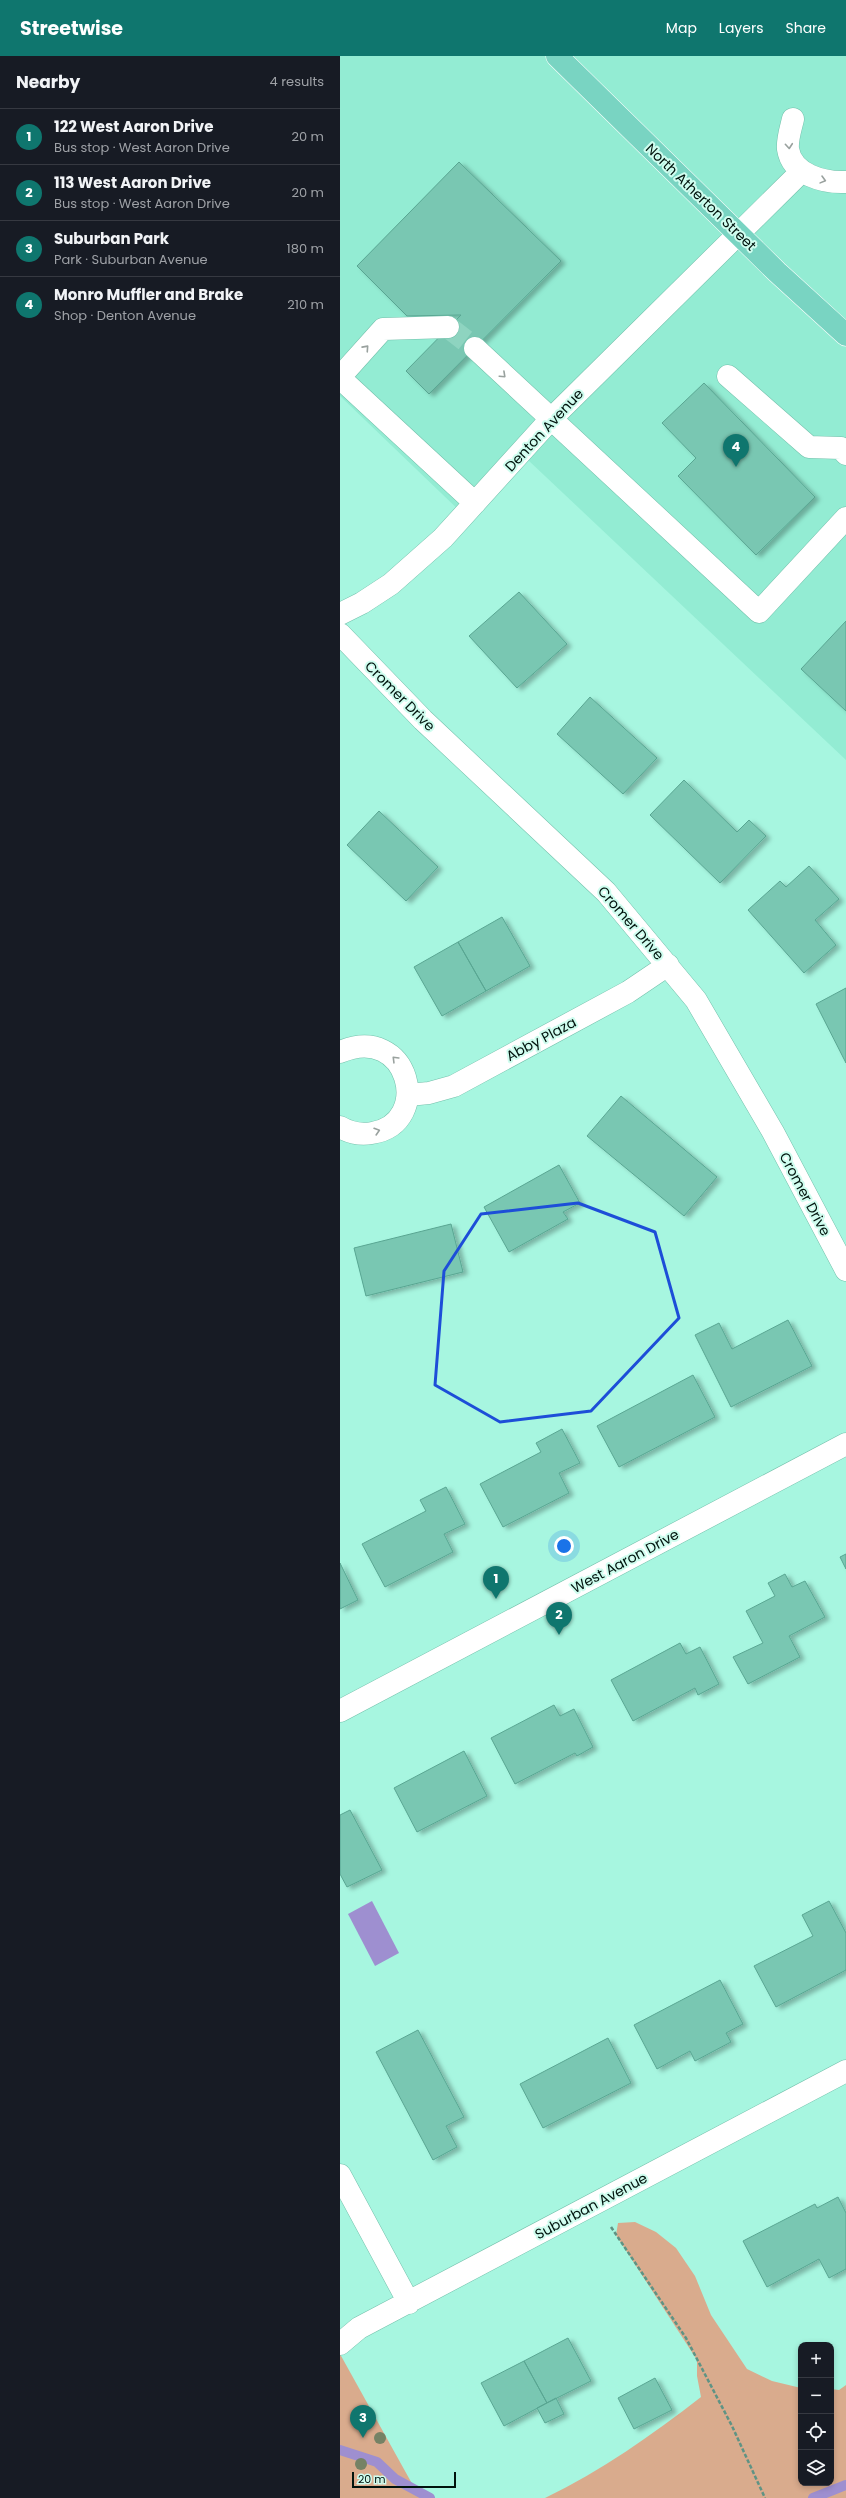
<!DOCTYPE html>
<meta charset="utf-8">
<style>
body{margin:0;font-family:Poppins,sans-serif;background:#20242c;color:#f1f3f6}
.controls{position:absolute;right:12px;bottom:12px;display:grid;overflow:hidden;border-radius:8px;box-shadow:0 2px 6px #0003}
.controls button{width:36px;height:36px;display:grid;place-items:center;padding:0;border:0;border-bottom:1px solid #363941;background:#171b24;color:#f1f3f6;font:20px sans-serif}
.scale{position:absolute;left:12px;bottom:10px;width:104px;box-sizing:border-box;padding-left:4px;border:2px solid #00130d;border-top:0;font-size:11px;line-height:14px;white-space:nowrap;color:#00130d;-webkit-text-stroke:3px #cffdef;paint-order:stroke}
.you{position:absolute;left:224px;top:1490px;width:14px;height:14px;margin:-10px;border:3px solid #fff;border-radius:50%;background:#1a73e8;box-shadow:0 0 0 6px #1a73e833}
.badge{display:grid;place-items:center;width:26px;height:26px;border-radius:50%;background:#0f766e;color:#fff;font-size:13px;font-weight:700}
.pin{position:absolute;translate:-50% -33px;filter:drop-shadow(0 1px 2px #0008)}
.pin::after{content:'';position:absolute;top:21px;width:14px;height:12px;background:inherit;clip-path:polygon(0 0,100% 0,50% 100%)}
.list{margin:0;padding:0;list-style:none}
h2{display:flex;justify-content:space-between;align-items:center;height:52px;margin:0;padding:0 16px;font-size:17px}
h2 small{font-size:13px;font-weight:400;color:#9ea1a6}
.list li{display:grid;grid-template-columns:26px 1fr auto;gap:12px;align-items:center;box-sizing:border-box;height:56px;padding:0 16px;border-top:1px solid #363941}
.list b{display:block;font-size:15px;white-space:nowrap}
.list p{margin:0;font-size:13px;white-space:nowrap;color:#9ea1a6}
.list em{font-size:13px;font-style:normal;color:#9ea1a6}
.icon{flex:none;width:22px;height:22px;fill:none;stroke:currentColor;stroke-width:2;stroke-linecap:round;stroke-linejoin:round}
.map{position:relative;flex:none;width:506px;height:2442px;overflow:hidden}
header{display:flex;align-items:center;gap:24px;box-sizing:border-box;height:56px;padding:0 20px;background:#0f766e;color:#fff}
header strong{font-size:19px}
nav{display:flex;gap:22px;margin-inline-start:auto;font-size:14px}
main{display:flex}
aside{flex:1;background:#171b24}
.map>svg:first-child{display:block}
.built{fill:#93ecd3}
.green{fill:#d9ab8d}
.water{fill:#9e8fd0}
.lines{fill:none;stroke-linecap:round;stroke-linejoin:round}
.stream{stroke:#9e8fd0;stroke-width:10}
.building{fill:#79c7b2;stroke:#59a692;filter:url(#shadow)}
.minor-tunnel{stroke:#8ed4c0;stroke-width:22;stroke-dasharray:22 11;stroke-linecap:butt}
.minor-casing{stroke:#73c0ab;stroke-width:23}
.major-casing{stroke:#fff;stroke-width:23}
.path{stroke:#5e9384;stroke-width:2.5;stroke-dasharray:4 2;stroke-linecap:butt}
.minor{stroke:#fff;stroke-width:22}
.major{stroke:#79d4c2;stroke-width:22}
.tree{fill:#758265}
.oneway{stroke:#99a19e}
.marked{fill:none;stroke:#1d4ed8;stroke-width:3;stroke-linejoin:round}
.labels{text-anchor:middle;stroke-width:4;stroke-linejoin:round;paint-order:stroke}
.street-label{font-size:14px;fill:#00130d;stroke:#cffdef}
</style>
<header>
<strong>Streetwise</strong>
<nav><a>Map</a><a>Layers</a><a>Share</a></nav>
</header>
<main>
<aside>
<h2>Nearby<small>4 results</small></h2>
<ul class="list">
<li><span class="badge">1</span><div><b>122 West Aaron Drive</b><p>Bus stop · West Aaron Drive</p></div><em>20 m</em></li>
<li><span class="badge">2</span><div><b>113 West Aaron Drive</b><p>Bus stop · West Aaron Drive</p></div><em>20 m</em></li>
<li><span class="badge">3</span><div><b>Suburban Park</b><p>Park · Suburban Avenue</p></div><em>180 m</em></li>
<li><span class="badge">4</span><div><b>Monro Muffler and Brake</b><p>Shop · Denton Avenue</p></div><em>210 m</em></li>
</ul>
</aside>
<div class="map">
<svg width="506" height="2442" viewBox="0 0 506 2442">
<defs>
<filter id="shadow"><feDropShadow dx="4.5" dy="2.5" stdDeviation="2" flood-color="#0004"/></filter>
</defs>
<rect width="100%" height="100%" fill="#a7f6e0"/>
<!-- built -->
<path class="built" d="M0 0H506V704L188 404 126 461 0 340Z"/>
<!-- green -->
<path class="green" d="M295 2166 316 2176 336 2192 355 2220 371 2259 407 2313 432 2325 461 2332V2427H491V2333L499 2334 506 2329V2442H205C261 2415 312 2379 361 2341L357 2320V2304L276 2179 278 2167Z
M0 2298 80 2442H0Z"/>
<!-- water -->
<path class="water" d="M32 1845 59 1897 35 1910 8 1858Z"/>
<g class="lines">
<!-- stream -->
<path class="stream" d="M0 2394 37 2406 55 2423 90 2442
M473 2442 506 2429"/>
</g>
<!-- building -->
<path class="building" d="M119 106 221 205 89 338 66 315 121 259 67 260 17 210Z
M364 327 475 441 416 499 338 420 356 402 322 367Z
M179 536 227 588 177 632 129 580Z
M506 565V655L461 613Z
M250 641 317 702 283 738 217 678Z
M344 724 397 776 409 764 426 780 380 827 310 759Z
M39 755 98 811 66 845 7 789Z
M469 810 499 843 475 864 496 889 464 917 408 854 440 825 446 831Z
M162 861 190 910 146 935 118 886Z
M118 886 146 935 102 960 74 911Z
M506 932V1007L476 948Z
M281 1040 377 1121 344 1160 247 1080Z
M219 1109 240 1147 223 1156 228 1163 169 1196 144 1151Z
M111 1168 123 1216 26 1240 14 1192Z
M448 1264 472 1310 391 1351 355 1279 379 1267 392 1293Z
M353 1319 375 1361 279 1411 257 1370Z
M222 1373 240 1407 219 1417 229 1437 163 1471 140 1428 201 1396 196 1387Z
M106 1431 125 1468 104 1478 113 1496 45 1531 22 1488 86 1455 80 1444Z
M506 1498V1513L500 1501Z
M0 1507 18 1544 0 1553Z
M445 1518 452 1531 465 1525 485 1561 449 1580 460 1601 408 1628 393 1601 423 1587 406 1555 435 1540 428 1527Z
M340 1587 346 1598 360 1591 379 1628 358 1639 355 1632 293 1665 271 1624Z
M214 1649 220 1660 234 1653 253 1691 237 1700 235 1697 175 1728 151 1682Z
M124 1695 147 1740 77 1776 54 1732Z
M10 1754 42 1814 7 1831 0 1818V1759Z
M489 1845 506 1877V1914L436 1951 414 1910 473 1880 462 1859Z
M380 1924 403 1968 386 1977 391 1986 355 2005 350 1995 317 2013 294 1969Z
M78 1974 124 2061 106 2070 117 2091 93 2104 36 1996Z
M268 1982 291 2027 203 2072 180 2028Z
M498 2141 506 2157V2213L489 2222 479 2203 427 2231 403 2185 475 2148 477 2152Z
M228 2282 251 2325 207 2347 184 2305Z
M184 2305 207 2347 164 2370 141 2327Z
M315 2322 332 2354 294 2373 278 2342Z
M216 2342 224 2358 205 2367 197 2352Z"/>
<g class="lines">
<!-- minor-tunnel -->
<path class="minor-tunnel" d="M108 271 135 292"/>
<!-- minor casing -->
<g class="minor-casing">
<path id="minor" d="M453 63C451 72 447 83 448 93 452 119 484 127 506 126
M135 292 419 556 506 462
M388 320 469 391 501 392 506 398
M0 321 43 273 108 271
M0 322 135 447
M0 558 22 547 51 528 103 482 211 363 462 115
M0 578 83 664 266 836 356 944 433 1076 506 1214
M0 996C69 966 94 1067 32 1077 20 1079 10 1077 0 1071
M68 1039 89 1037 114 1030 288 936 328 909
M0 1655 506 1388
M0 2119 69 2247
M0 2288 19 2272 506 2015"/>
</g>
<!-- major casing -->
<g class="major-casing">
<path id="major" d="M217 0 437 216 506 279"/>
</g>
<!-- path -->
<path class="path" d="M271 2171 346 2282 392 2370 425 2442"/>
<!-- minor -->
<use href="#minor" class="minor"/>
<!-- major -->
<use href="#major" class="major"/>
</g>
<!-- trees -->
<g class="tree">
<circle cx="40" cy="2382" r="6"/>
<circle cx="21" cy="2408" r="6"/>
</g>
<!-- one-way arrows -->
<defs><path id="oneway-chevron" d="M-2-3.5L2.5 0L-2 3.5" fill="none" stroke-width="1.6" stroke-linecap="round" stroke-linejoin="round"/></defs>
<g class="oneway">
<use href="#oneway-chevron" transform="translate(449 90) rotate(85)"/>
<use href="#oneway-chevron" transform="translate(483 124) rotate(15)"/>
<use href="#oneway-chevron" transform="translate(26 292) rotate(-48)"/>
<use href="#oneway-chevron" transform="translate(163 319) rotate(43)"/>
<use href="#oneway-chevron" transform="translate(55 1003) rotate(-135)"/>
<use href="#oneway-chevron" transform="translate(37 1075) rotate(-17)"/>
</g>
<!-- marked area -->
<path class="marked" d="M238 1147 315 1176 339 1262 251 1355 160 1366 95 1329 104 1215 141 1158Z"/>
<g class="labels">
<!-- street labels -->
<g class="street-label">
<text transform="translate(361 141) rotate(44)" y="5">North Atherton Street</text>
<text transform="translate(204 374) rotate(-47)" y="5">Denton Avenue</text>
<text transform="translate(60 640) rotate(45)" y="5">Cromer Drive</text>
<text transform="translate(291 867) rotate(49)" y="5">Cromer Drive</text>
<text transform="translate(201 983) rotate(-28)" y="5">Abby Plaza</text>
<text transform="translate(465 1138) rotate(62)" y="5">Cromer Drive</text>
<text transform="translate(285 1505) rotate(-28)" y="5">West Aaron Drive</text>
<text transform="translate(251 2150) rotate(-28)" y="5">Suburban Avenue</text>
</g>
</g>
</svg>
<div class="controls">
<button>+</button>
<button>−</button>
<button><svg class="icon" aria-label="locate" viewBox="0 0 24 24"><circle cx="12" cy="12" r="6"/><path d="M12 2v4M12 18v4M2 12h4M18 12h4"/></svg></button>
<button><svg class="icon" aria-label="layers" viewBox="0 0 24 24"><path d="M12 4l9 5-9 5-9-5zM3 14l9 5 9-5"/></svg></button>
</div>
<div class="scale">20 m</div>
<div class="you"></div>
<div class="pin badge" style="left:156px;top:1543px">1</div>
<div class="pin badge" style="left:219px;top:1579px">2</div>
<div class="pin badge" style="left:23px;top:2382px">3</div>
<div class="pin badge" style="left:396px;top:411px">4</div>
</div>
</main>
